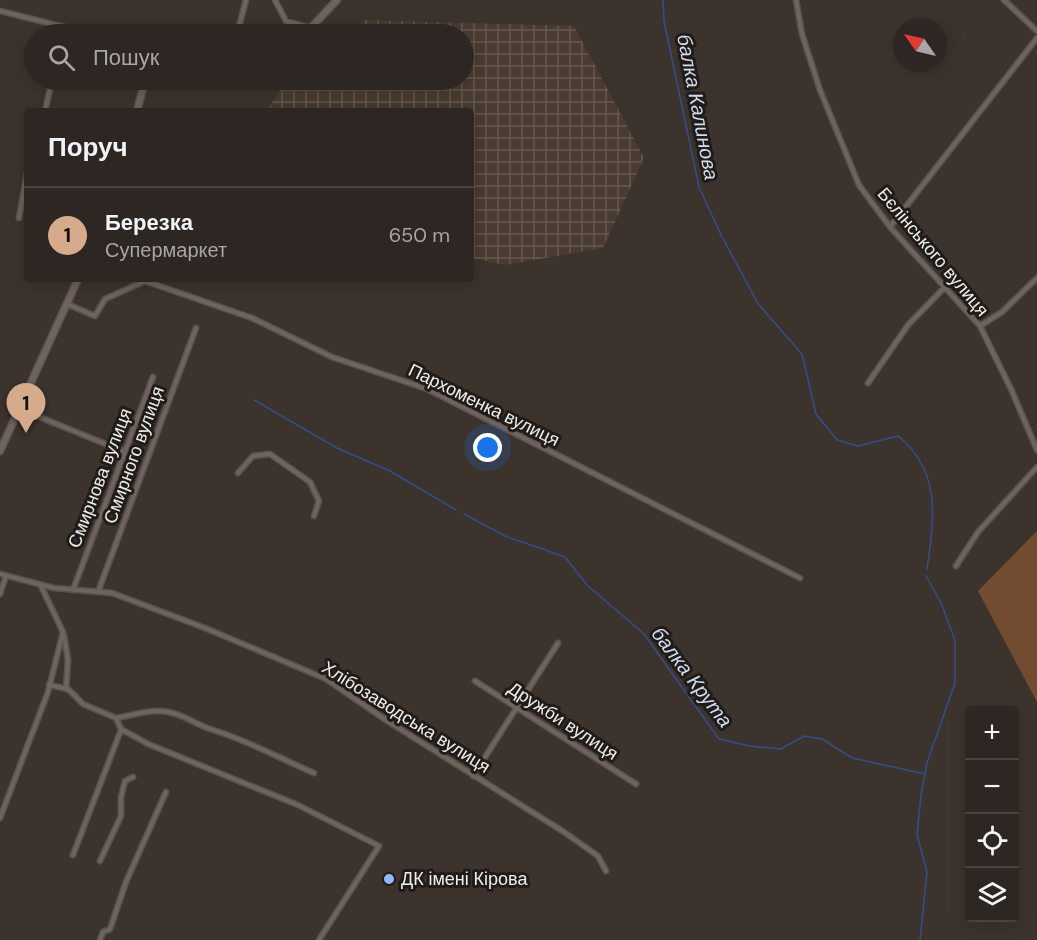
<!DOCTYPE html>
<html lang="uk">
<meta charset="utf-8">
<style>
body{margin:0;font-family:"DM Sans",sans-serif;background:#352e2a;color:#f1f3f6}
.controls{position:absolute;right:18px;bottom:18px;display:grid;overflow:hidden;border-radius:6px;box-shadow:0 3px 15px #0003}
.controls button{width:54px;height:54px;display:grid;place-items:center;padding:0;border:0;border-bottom:2px solid #484340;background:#2d2622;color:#f1f3f6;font:30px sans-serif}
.compass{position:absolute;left:893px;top:18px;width:54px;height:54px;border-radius:50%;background:#2d2622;box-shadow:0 3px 15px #0003;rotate:304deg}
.you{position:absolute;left:488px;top:448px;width:21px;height:21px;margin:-15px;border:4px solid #fff;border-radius:50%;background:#1a73e8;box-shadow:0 0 0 9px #1a73e833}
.badge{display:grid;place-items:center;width:39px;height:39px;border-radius:50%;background:#d6ab8b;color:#111;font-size:20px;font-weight:700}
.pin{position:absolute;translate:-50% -50px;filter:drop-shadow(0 2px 3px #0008)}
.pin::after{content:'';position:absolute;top:32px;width:21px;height:18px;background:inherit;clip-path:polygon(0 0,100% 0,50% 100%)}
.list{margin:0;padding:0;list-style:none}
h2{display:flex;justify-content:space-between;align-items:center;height:78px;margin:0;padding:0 24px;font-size:26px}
h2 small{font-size:20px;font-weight:400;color:#a7a5a5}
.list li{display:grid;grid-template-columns:39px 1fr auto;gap:18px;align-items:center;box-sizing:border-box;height:96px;padding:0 24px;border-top:2px solid #484340}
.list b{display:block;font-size:22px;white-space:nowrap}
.list p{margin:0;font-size:20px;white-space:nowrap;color:#a7a5a5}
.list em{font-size:20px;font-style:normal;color:#a7a5a5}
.icon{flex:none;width:33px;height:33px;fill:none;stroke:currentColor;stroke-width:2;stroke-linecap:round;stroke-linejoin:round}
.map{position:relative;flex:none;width:1037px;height:940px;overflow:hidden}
.search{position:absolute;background:#2d2622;box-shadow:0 3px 15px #0003;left:24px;top:24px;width:450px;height:66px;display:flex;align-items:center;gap:15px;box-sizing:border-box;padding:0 21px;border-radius:33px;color:#a7a5a5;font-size:22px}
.panel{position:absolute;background:#2d2622;box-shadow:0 3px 15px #0003;left:24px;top:108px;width:450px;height:174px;border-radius:6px}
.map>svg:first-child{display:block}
.industrial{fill:url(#industrial-grid)}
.garden{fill:#724c31}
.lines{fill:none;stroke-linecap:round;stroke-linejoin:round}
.stream{stroke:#334e8c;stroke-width:1.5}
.street-casing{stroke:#59514c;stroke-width:7}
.secondary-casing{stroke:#59514c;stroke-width:9}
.street{stroke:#6e635d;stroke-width:4}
.secondary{stroke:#6e635d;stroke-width:6}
.poi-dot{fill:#95b6fd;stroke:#201c19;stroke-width:2}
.labels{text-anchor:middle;stroke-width:6;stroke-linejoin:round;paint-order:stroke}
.street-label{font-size:18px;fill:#f2ece8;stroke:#201c19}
.poi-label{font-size:18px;fill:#f2ece8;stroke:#201c19;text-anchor:start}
.water-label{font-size:20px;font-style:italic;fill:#d2dbee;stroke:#201c19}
</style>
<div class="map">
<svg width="1037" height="940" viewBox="0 0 1037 940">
<defs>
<pattern id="industrial-grid" width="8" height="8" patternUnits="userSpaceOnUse" patternTransform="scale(1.5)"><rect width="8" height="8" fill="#493b31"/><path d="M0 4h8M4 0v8" fill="none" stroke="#64584f"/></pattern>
</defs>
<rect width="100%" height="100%" fill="#3c332d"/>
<!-- industrial -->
<path class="industrial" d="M366 20 574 26 644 158 603 248 505 265 471 258V111H267L286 80H464V34H346Z"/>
<!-- garden -->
<path class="garden" d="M1037 531V702L978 591Z"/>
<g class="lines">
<!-- stream -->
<path class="stream" d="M663 0 664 21 699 187 722 237 759 305 802 354 816 414 837 440 858 446 898 436C942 471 934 520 927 569
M254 400 337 448 390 471 456 510
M464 514 505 536 565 557 587 585 644 634 719 739 749 746 781 749 804 736 822 739 852 758 925 774
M920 940 927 872 917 835 921 795 927 763 955 683V640L941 603 926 576"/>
<!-- street casing -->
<g class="street-casing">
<path id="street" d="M275 0 286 21 311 28
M796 0 802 34 820 90 859 185 890 227 980 326 1011 389 1037 450
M1004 0 1037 31
M0 11 92 34
M59 34 60 26
M237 34 246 0
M45 111 52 80
M19 218 27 173
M890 227 1037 38
M67 304 95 316 105 299 145 281 252 318 332 357 427 389 800 578
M980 326 1002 312 1037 278
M868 383 908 325 944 288
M20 409 125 452
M238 473 253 456 270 454 310 482 319 501 314 516
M956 566 978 532 1037 467
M0 574 54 588 112 593 205 628 326 679 389 722 564 832 598 856 606 871
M73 590 153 377
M98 592 196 328
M0 594 6 576
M64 635 68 660 66 689
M475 681 636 784
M49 685 68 689 83 704 116 718 121 729 148 744 298 805 379 846 319 940
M116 718C129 716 144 711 157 711 179 710 193 724 213 730 247 740 281 759 314 773
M473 776 558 643
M0 818 48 692 63 632 41 586
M73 855 121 730
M100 861 121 816V797L125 781 133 777
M100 940 103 932 110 929 126 882 166 792"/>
</g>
<!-- secondary casing -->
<g class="secondary-casing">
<path id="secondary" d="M305 34 337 0
M137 111 145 80
M0 451 78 279"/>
</g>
<!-- street -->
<use href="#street" class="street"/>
<!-- secondary -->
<use href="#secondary" class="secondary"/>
</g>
<!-- markers -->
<circle class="poi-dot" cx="389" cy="879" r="6"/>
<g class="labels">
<!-- street labels -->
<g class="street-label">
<text transform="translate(933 252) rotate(50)" y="6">Бєлінського вулиця</text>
<text transform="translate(484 405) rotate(26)" y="6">Пархоменка вулиця</text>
<text transform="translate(134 455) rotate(-70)" y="6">Смирного вулиця</text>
<text transform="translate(100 478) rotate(-69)" y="6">Смирнова вулиця</text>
<text transform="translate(406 717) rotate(32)" y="6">Хлібозаводська вулиця</text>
<text transform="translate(563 721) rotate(33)" y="6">Дружби вулиця</text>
</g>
<!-- poi labels -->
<g class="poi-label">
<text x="401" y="885">ДК імені Кірова</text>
</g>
<!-- water labels -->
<g class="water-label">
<text transform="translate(698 107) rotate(79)" y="7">балка Калинова</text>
<text transform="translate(692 677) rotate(53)" y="7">балка Крута</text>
</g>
</g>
</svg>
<div class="controls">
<button>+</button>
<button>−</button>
<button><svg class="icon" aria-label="locate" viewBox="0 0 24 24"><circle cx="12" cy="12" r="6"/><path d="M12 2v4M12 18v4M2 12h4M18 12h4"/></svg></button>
<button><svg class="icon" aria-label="layers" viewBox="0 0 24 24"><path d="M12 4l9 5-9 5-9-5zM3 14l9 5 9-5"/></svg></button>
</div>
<svg class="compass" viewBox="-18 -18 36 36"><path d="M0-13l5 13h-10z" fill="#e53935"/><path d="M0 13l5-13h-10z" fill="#a7a5a5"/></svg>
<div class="you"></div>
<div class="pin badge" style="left:26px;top:433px">1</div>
<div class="search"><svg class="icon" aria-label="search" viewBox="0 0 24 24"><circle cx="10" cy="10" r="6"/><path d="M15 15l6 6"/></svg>Пошук</div>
<section class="panel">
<h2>Поруч<small></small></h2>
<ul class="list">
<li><span class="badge">1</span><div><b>Березка</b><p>Супермаркет</p></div><em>650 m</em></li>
</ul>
</section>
</div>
